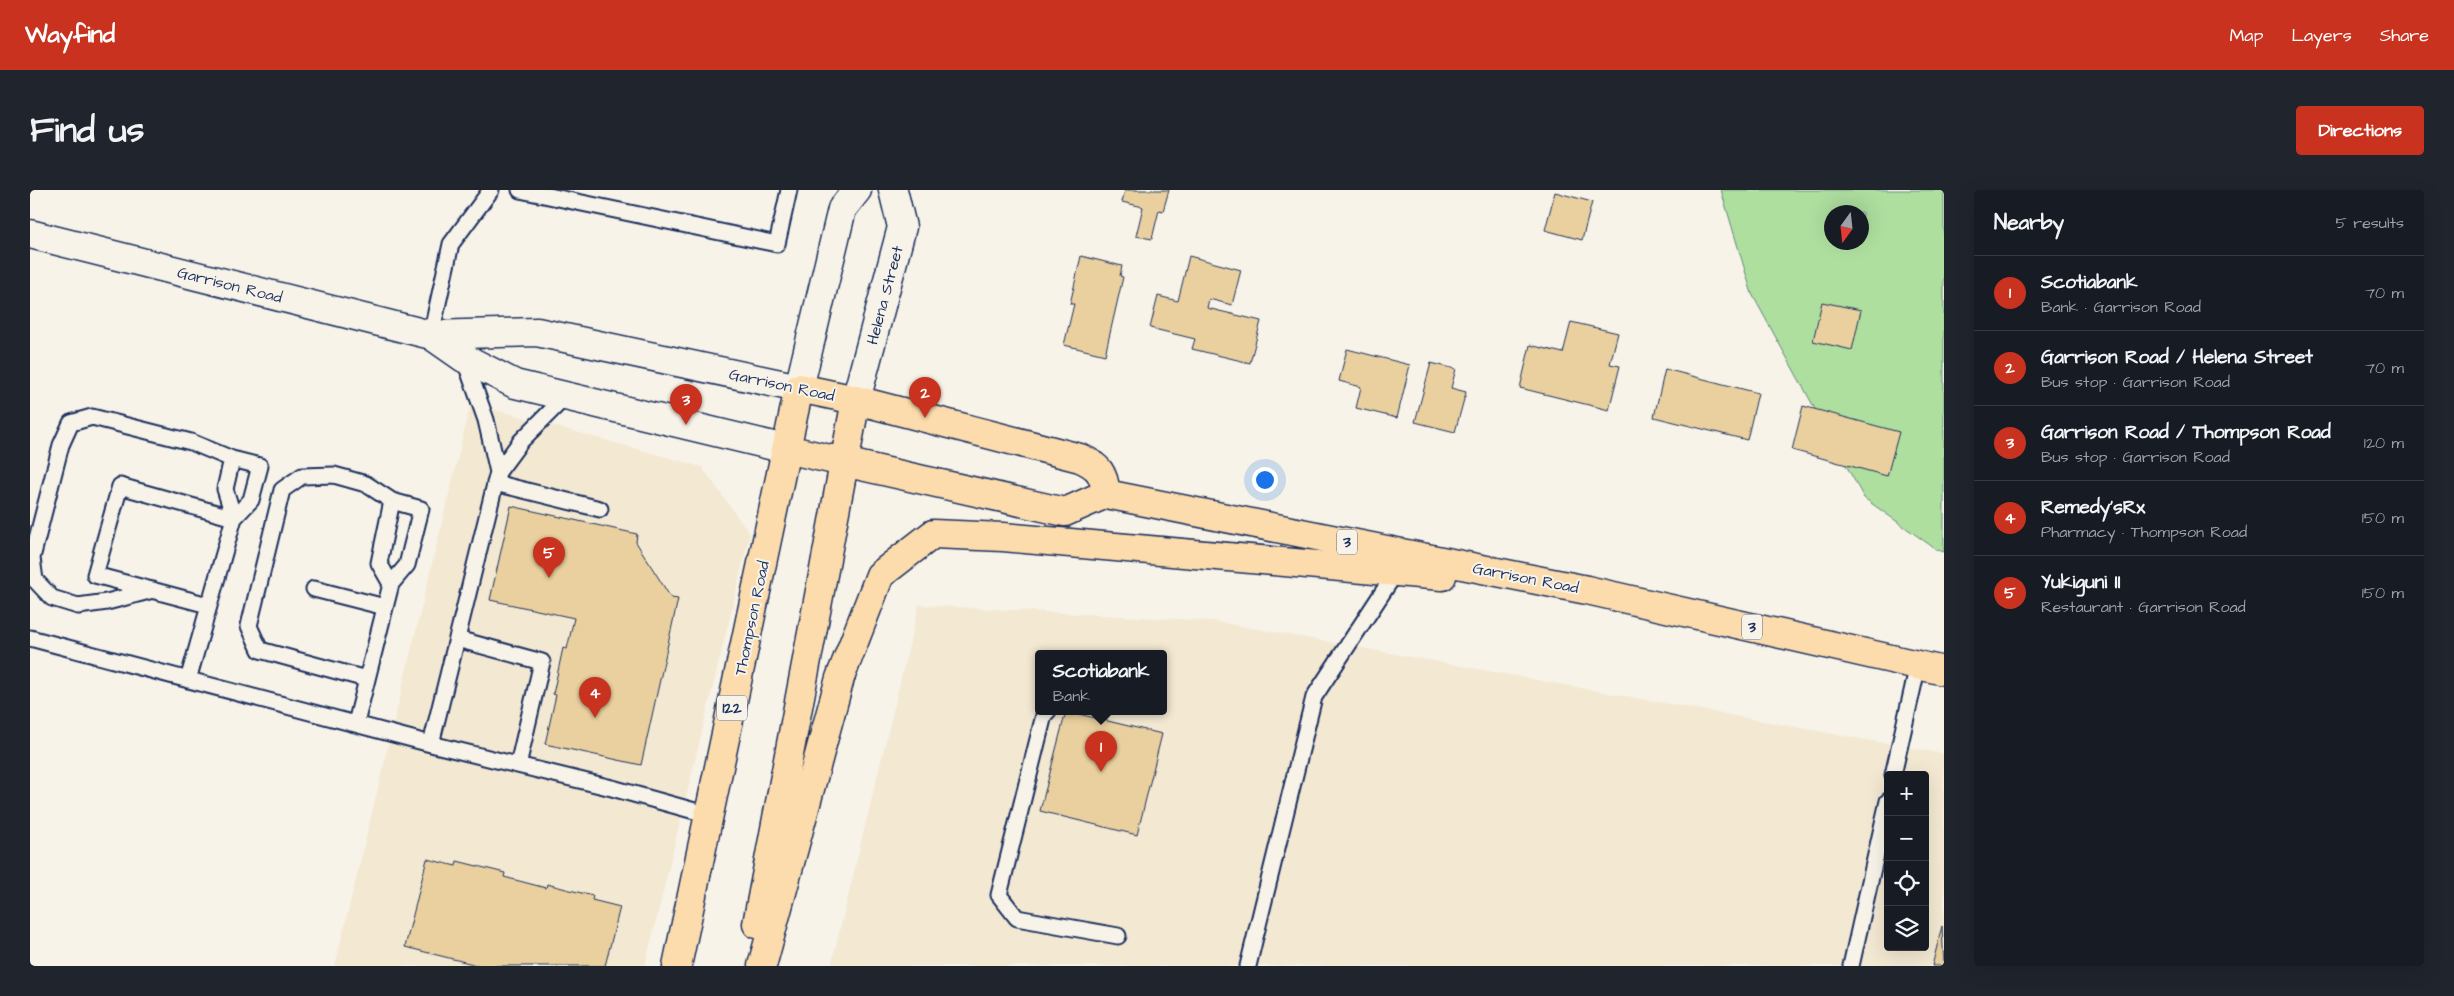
<!DOCTYPE html>
<meta charset="utf-8">
<style>
body{margin:0;font-family:"Architects Daughter",sans-serif;background:#20242c;color:#f1f3f6}
.controls{position:absolute;right:15px;bottom:15px;display:grid;overflow:hidden;border-radius:5px;box-shadow:0 5px 20px #0002}
.controls button{width:45px;height:45px;display:grid;place-items:center;padding:0;border:0;border-bottom:1px solid #363941;background:#171b24;color:#f1f3f6;font:25px sans-serif}
.compass{position:absolute;left:1794px;top:15px;width:45px;height:45px;border-radius:50%;background:#171b24;box-shadow:0 5px 20px #0002;rotate:195deg}
.you{position:absolute;left:1234px;top:289px;width:18px;height:18px;margin:-12px;border:4px solid #fff;border-radius:50%;background:#1a73e8;box-shadow:0 0 0 8px #1a73e833}
.badge{display:grid;place-items:center;width:32px;height:32px;border-radius:50%;background:#c8321e;color:#fff;font-size:16px;font-weight:700}
.pin{position:absolute;translate:-50% -41px;filter:drop-shadow(0 1px 2px #0008)}
.pin::after{content:'';position:absolute;top:26px;width:18px;height:15px;background:inherit;clip-path:polygon(0 0,100% 0,50% 100%)}
.popup{position:absolute;left:1005px;top:460px;width:132px;height:65px;box-sizing:border-box;display:grid;place-content:center;border-radius:5px;background:#171b24;filter:drop-shadow(0 1px 4px #0005);font-size:16px;white-space:nowrap;color:#9ea1a6}
.popup b{font-size:19px;color:#f1f3f6}
.popup::after{content:'';position:absolute;left:50%;top:100%;margin-left:-10px;border:10px solid transparent;border-top-color:#171b24}
.list{margin:0;padding:0;list-style:none}
h2{display:flex;justify-content:space-between;align-items:center;height:65px;margin:0;padding:0 20px;font-size:21px}
h2 small{font-size:16px;font-weight:400;color:#9ea1a6}
.list li{display:grid;grid-template-columns:32px 1fr auto;gap:15px;align-items:center;box-sizing:border-box;height:75px;padding:0 20px;border-top:1px solid #363941}
.list b{display:block;font-size:19px;white-space:nowrap}
.list p{margin:0;font-size:16px;white-space:nowrap;color:#9ea1a6}
.list em{font-size:16px;font-style:normal;color:#9ea1a6}
.icon{flex:none;width:28px;height:28px;fill:none;stroke:currentColor;stroke-width:2;stroke-linecap:round;stroke-linejoin:round}
.map{position:relative;flex:none;width:1914px;height:776px;overflow:hidden;border-radius:5px}
header{display:flex;align-items:center;gap:30px;box-sizing:border-box;height:70px;padding:0 25px;background:#c8321e;color:#fff}
header strong{font-size:24px}
nav{display:flex;gap:28px;margin-inline-start:auto;font-size:18px}
.intro{display:flex;align-items:center;justify-content:space-between;box-sizing:border-box;height:120px;padding:0 30px}
h1{margin:0;font-size:35px}
.button{padding:12px 22px;border-radius:5px;background:#c8321e;color:#fff;font-size:18px;font-weight:700}
main{display:flex;gap:30px;padding:0 30px}
aside{flex:1;background:#171b24;border-radius:5px;box-shadow:0 5px 20px #0002}
.map>svg:first-child{display:block}
.built{fill:#f3e8d2;fill-rule:evenodd}
.green{fill:#aedf9f;stroke:#64877e;fill-rule:evenodd}
.building{fill:#e9d09e;stroke:#1b2f5e}
.lines{fill:none;stroke-linecap:round;stroke-linejoin:round}
.lane-casing{stroke:#1b2f5e;stroke-width:19}
.secondary-casing{stroke:#1b2f5e;stroke-width:31}
.primary-casing{stroke:#1b2f5e;stroke-width:31}
.lane{stroke:#f7f3e8;stroke-width:15}
.secondary{stroke:#f7f3e8;stroke-width:28}
.primary{stroke:#fcdcac;stroke-width:28}
.labels{text-anchor:middle;stroke-width:4;stroke-linejoin:round;paint-order:stroke}
.shield{fill:#f7f3e8;stroke:#5d6a87;stroke-width:1}
.shield-label{font-size:15px;font-weight:bold;fill:#1b2f5e}
.street-label{font-size:16px;fill:#1b2f5e;stroke:#f7f3e8}
</style>
<header>
<strong>Wayfind</strong>
<nav><a>Map</a><a>Layers</a><a>Share</a></nav>
</header>
<div class="intro"><h1>Find us</h1><a class="button">Directions</a></div>
<main>
<div class="map">
<svg width="1914" height="776" viewBox="0 0 1914 776">
<rect width="100%" height="100%" fill="#f7f3e8"/>
<filter id="ink" filterUnits="userSpaceOnUse"><feTurbulence type="fractalNoise" baseFrequency=".02" numOctaves="2"/><feDisplacementMap in="SourceGraphic" scale="10" xChannelSelector="R" yChannelSelector="G"/><feConvolveMatrix kernelMatrix="1 2 1 2 8 2 1 2 1" color-interpolation-filters="sRGB"/></filter>
<g filter="url(#ink)">
<!-- built -->
<path class="built" d="M441 213 672 277 720 344 615 776H305Z
M889 415 1183 431 1914 564V776H801ZM1008 463H1134V521H1008ZM1858 585H1895V757H1858Z"/>
<!-- green -->
<path class="green" d="M1691 0H1914V362L1907 360 1834 308 1722 104ZM1802 22H1832V52H1802Z"/>
<!-- building -->
<path class="building" d="M1095 0H1139L1133 21 1129 20 1122 49 1106 46 1113 17 1092 12Z
M1525 2 1562 12 1552 50 1515 40Z
M1051 66 1092 76 1090 86 1093 87 1075 165 1034 155 1044 114H1040Z
M1159 66 1211 80 1202 115 1179 109 1177 118 1231 131 1220 173 1162 159 1165 149 1120 138 1128 106 1148 111Z
M1792 112 1831 120 1822 160 1783 151Z
M1541 132 1588 143 1580 174 1590 176 1579 220 1490 198 1500 155 1533 163Z
M1317 159 1380 175 1367 228 1326 218 1331 197 1309 191Z
M1401 173 1426 179 1421 198 1436 202 1425 242 1385 232Z
M1635 179 1728 203 1717 250 1624 227Z
M1773 216 1869 242 1857 286 1762 260Z
M481 316 607 344 606 352 641 408 648 409 611 575 515 554 526 505 523 504 533 458 537 459 544 428 460 410Z
M1036 521 1132 544 1107 645 1010 621Z
M397 669 426 676 427 671 475 683 474 687 516 698 517 694 563 706 562 710 590 717 575 776H451L375 757Z
M1912 736 1914 776H1902Z"/>
<g class="lines">
<!-- lane casing -->
<g class="lane-casing">
<path id="lane" d="M490 0 747 54 759 0
M401 145 421 54 461 0
M434 168 456 230 468 282
M465 293 570 319
M284 399 355 417
M123 400 77 412 48 416 22 408 5 390 2 368 31 255 41 233 62 227 161 252 202 269 230 276 221 310 204 328 90 296 65 385 178 415
M0 448 401 554 582 598 679 625
M427 449 512 472 488 575
M336 489 230 460 219 436 252 300 272 286 304 285 336 294 362 311
M158 490 204 328 195 299 202 269
M1018 521 1014 525 969 705 987 728 1088 746
M326 533 361 394 349 373 362 311 391 319 377 375 361 394
M401 554 468 282 491 251 536 206
M1863 585 1888 475
M1218 776 1284 507 1366 382
M1821 776 1858 611"/>
</g>
<!-- secondary casing -->
<g class="secondary-casing">
<path id="secondary" d="M0 44 401 145 507 142 769 198 812 19 827 0
M401 145 434 168 485 194 756 259
M826 210 872 37 863 0"/>
</g>
<!-- primary casing -->
<g class="primary-casing">
<path id="primary" d="M756 259 1035 322 1076 304 1557 400 1914 481
M727 734 826 210
M647 776 769 198 826 210 1050 268C1069 276 1074 284 1076 304
M732 776 810 488 850 385 903 344 973 347 1412 386"/>
</g>
<!-- lane -->
<use href="#lane" class="lane"/>
<!-- secondary -->
<use href="#secondary" class="secondary"/>
<!-- primary -->
<use href="#primary" class="primary"/>
</g>
</g>
<g class="labels">
<!-- shield labels -->
<g class="shield">
<rect x="1307" y="339.5" width="20" height="25" rx="4"/>
<rect x="1712" y="424.5" width="20" height="25" rx="4"/>
<rect x="687" y="505.5" width="30" height="25" rx="4"/>
</g>
<g class="shield-label">
<text x="1317" y="357">3</text>
<text x="1722" y="442">3</text>
<text x="702" y="523">122</text>
</g>
<!-- street labels -->
<g class="street-label">
<text transform="translate(200 94) rotate(14)" y="6">Garrison Road</text>
<text transform="translate(854 105) rotate(-75)" y="6">Helena Street</text>
<text transform="translate(752 194) rotate(12)" y="6">Garrison Road</text>
<text transform="translate(1496 387) rotate(11)" y="6">Garrison Road</text>
<text transform="translate(721 428) rotate(-78)" y="6">Thompson Road</text>
</g>
</g>
</svg>
<div class="controls">
<button>+</button>
<button>−</button>
<button><svg class="icon" aria-label="locate" viewBox="0 0 24 24"><circle cx="12" cy="12" r="6"/><path d="M12 2v4M12 18v4M2 12h4M18 12h4"/></svg></button>
<button><svg class="icon" aria-label="layers" viewBox="0 0 24 24"><path d="M12 4l9 5-9 5-9-5zM3 14l9 5 9-5"/></svg></button>
</div>
<svg class="compass" viewBox="-18 -18 36 36"><path d="M0-13l5 13h-10z" fill="#e53935"/><path d="M0 13l5-13h-10z" fill="#9ea1a6"/></svg>
<div class="you"></div>
<div class="pin badge" style="left:1071px;top:582px">1</div>
<div class="popup"><b>Scotiabank</b>Bank</div>
<div class="pin badge" style="left:895px;top:228px">2</div>
<div class="pin badge" style="left:656px;top:235px">3</div>
<div class="pin badge" style="left:565px;top:528px">4</div>
<div class="pin badge" style="left:519px;top:388px">5</div>
</div>
<aside>
<h2>Nearby<small>5 results</small></h2>
<ul class="list">
<li><span class="badge">1</span><div><b>Scotiabank</b><p>Bank · Garrison Road</p></div><em>70 m</em></li>
<li><span class="badge">2</span><div><b>Garrison Road / Helena Street</b><p>Bus stop · Garrison Road</p></div><em>70 m</em></li>
<li><span class="badge">3</span><div><b>Garrison Road / Thompson Road</b><p>Bus stop · Garrison Road</p></div><em>120 m</em></li>
<li><span class="badge">4</span><div><b>Remedy'sRx</b><p>Pharmacy · Thompson Road</p></div><em>150 m</em></li>
<li><span class="badge">5</span><div><b>Yukiguni II</b><p>Restaurant · Garrison Road</p></div><em>150 m</em></li>
</ul>
</aside>
</main>
